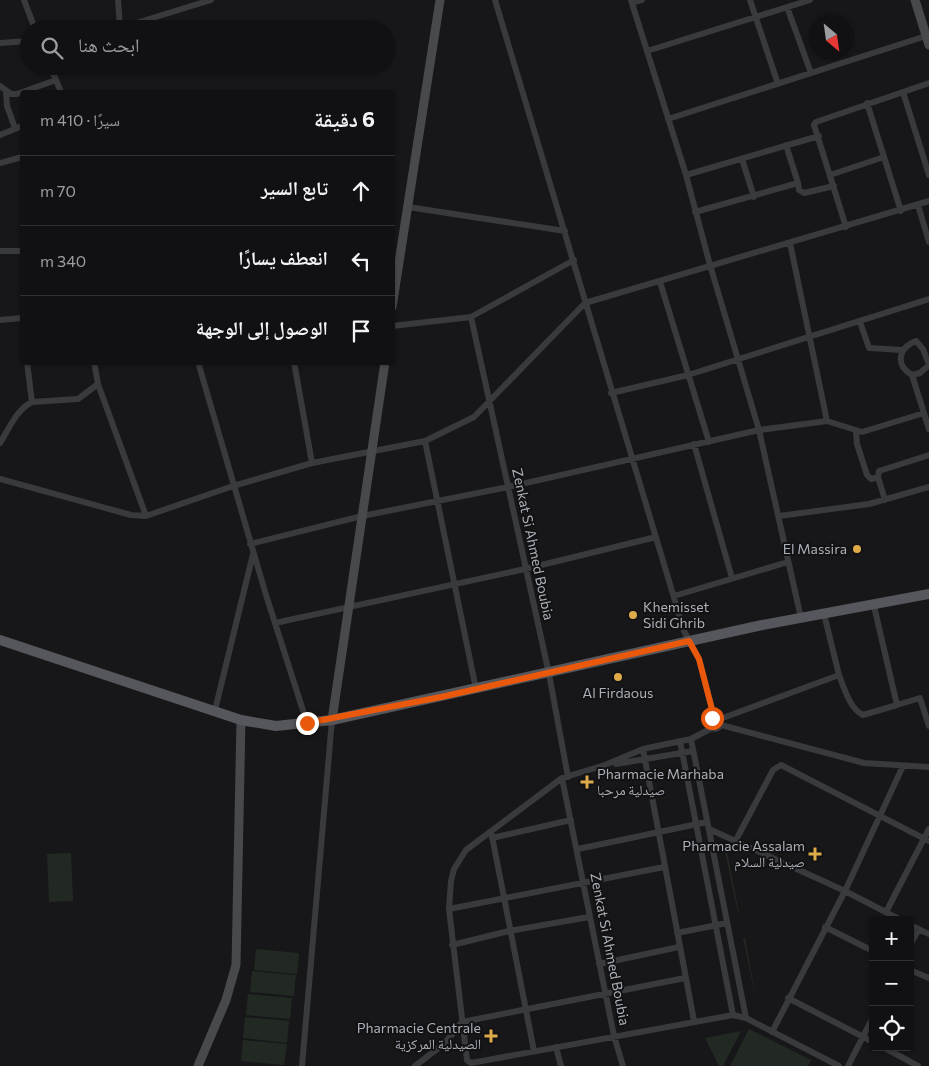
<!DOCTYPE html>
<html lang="ar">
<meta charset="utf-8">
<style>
body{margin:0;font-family:Commissioner,"Noto Naskh Arabic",sans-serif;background:#1a1a1c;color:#f1f3f6;direction:rtl}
.controls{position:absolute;right:15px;bottom:15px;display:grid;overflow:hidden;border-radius:5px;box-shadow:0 1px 4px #0004}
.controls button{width:45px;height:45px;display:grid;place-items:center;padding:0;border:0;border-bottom:1px solid #303133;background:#111113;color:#f1f3f6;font:25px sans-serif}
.compass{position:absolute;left:809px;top:15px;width:45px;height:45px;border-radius:50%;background:#111113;box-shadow:0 1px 4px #0004;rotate:151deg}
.stop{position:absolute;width:15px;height:15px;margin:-11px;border:4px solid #ea580c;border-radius:50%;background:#fff}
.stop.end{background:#ea580c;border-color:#fff;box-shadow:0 1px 5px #0008}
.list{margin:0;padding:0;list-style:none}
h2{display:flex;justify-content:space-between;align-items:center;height:65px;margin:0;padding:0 20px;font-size:21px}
h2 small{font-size:16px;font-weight:400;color:#9c9da0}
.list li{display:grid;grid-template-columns:32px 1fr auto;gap:15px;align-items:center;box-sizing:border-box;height:70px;padding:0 20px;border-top:1px solid #303133}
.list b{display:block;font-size:19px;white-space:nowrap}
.list em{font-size:16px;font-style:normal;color:#9c9da0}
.icon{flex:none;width:28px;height:28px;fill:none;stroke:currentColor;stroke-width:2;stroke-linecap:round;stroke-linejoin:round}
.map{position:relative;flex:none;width:929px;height:1066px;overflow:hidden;direction:ltr}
.search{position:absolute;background:#111113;box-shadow:0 1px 4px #0004;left:20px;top:20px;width:375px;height:55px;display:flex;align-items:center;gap:12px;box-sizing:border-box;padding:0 18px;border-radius:28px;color:#9c9da0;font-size:19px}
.panel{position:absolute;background:#111113;box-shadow:0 1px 4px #0004;left:20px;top:90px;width:375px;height:275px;border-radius:5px;direction:rtl}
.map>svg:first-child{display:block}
.green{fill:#222923}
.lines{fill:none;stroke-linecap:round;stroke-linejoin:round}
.street{stroke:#393a3e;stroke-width:6}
.secondary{stroke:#47494d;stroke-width:9}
.primary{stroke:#55575c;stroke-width:10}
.route{stroke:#ea580c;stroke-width:6}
.poi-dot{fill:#dfab49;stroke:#121214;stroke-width:2}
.labels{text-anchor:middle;stroke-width:4;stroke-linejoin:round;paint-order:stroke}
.street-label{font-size:14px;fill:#abafb7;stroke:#121214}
.poi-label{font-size:14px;fill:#abafb7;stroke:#121214;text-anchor:end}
</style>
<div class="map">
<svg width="929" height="1066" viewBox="0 0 929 1066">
<rect width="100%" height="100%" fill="#171719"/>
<!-- green -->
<path class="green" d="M725 852H727L739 913H738Z
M71 853 73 901 49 902 47 854Z
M743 938H745L757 1004Z
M256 949 299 953 297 974 254 970Z
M252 971 296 975 294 996 250 992Z
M248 994 292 998 290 1019 246 1015Z
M245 1017 289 1021 287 1043 243 1038Z
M749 1029 811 1060 808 1066H730Z
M741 1031 723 1066H719L705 1038Z
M243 1040 287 1044 284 1065 241 1061Z"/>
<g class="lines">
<!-- street -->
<path class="street" d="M24 0 35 29
M118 0 120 27
M495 0 684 631 699 659 714 717
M631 0 686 175 710 265 759 430 801 618
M750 0 778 84
M632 3 642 0
M787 7 811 73
M111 29 133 24 211 0
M0 43 29 41
M647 51 810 0
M50 66 61 92
M0 86 11 94H17L56 80
M6 91 7 106 15 128
M903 92 929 175
M867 103 901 211
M668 119 926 36
M0 135 22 126
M786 145 798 183
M742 159 754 197
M0 163 22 157
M686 175 819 136
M830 175 884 157
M918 205 929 242
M408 207 565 231
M695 212 798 183 799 190 804 193 834 186
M846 227 814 125 816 122 929 83
M790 243 827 421
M0 251H22
M660 282 709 442
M471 317 549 674 568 777
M0 320 22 318
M860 322 869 348 902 350
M392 326 471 317 574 260
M27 362 32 402
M198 362 266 595 307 723
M294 362 312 463
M912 375 920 373 929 365 923 349 916 341C898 348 895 365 912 375L929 429
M98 384 146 516
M611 393 688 375 929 299
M856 432 857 444 867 475 871 479 878 477
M425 441 476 689
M0 443C9 429 16 410 32 402L78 399 98 384 94 362
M694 444 732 578
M0 479 131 515 146 516 233 486 312 463 425 441 474 417 585 303 929 201
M885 500 878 477 879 471 929 455
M779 516 869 504 929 487
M250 544 362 516 508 487 759 430 827 421 862 432 924 413
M674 596 788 562
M275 623 525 569 656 537
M839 675C844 688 850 709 863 715L897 705 874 606
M897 705 920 698 929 726
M215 710 253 554
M709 723a6 6 0 1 1 12 0a6 6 0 1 1-12 0Z
M720 719 839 675 824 614
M721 725 864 763 929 767
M712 728 691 739 643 749 605 765 562 778 466 850 454 869 451 881 449 909 467 1060 471 1063 733 1015 746 1018 839 1066
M691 739 746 1018
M680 741 733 1015
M643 749 694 1021
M616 764 693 751
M562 778 614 1036 623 1066
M709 829 845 891 901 920
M491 831 534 1051
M492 838 571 820
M736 840 773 770 781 765 929 841
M578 849 707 822
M449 909 664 867
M886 912 929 829
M910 925 929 934
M825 927 873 951
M677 933 727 923
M452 945 509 931 589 917
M910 945 919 929
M599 964 679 947
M910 970 929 978
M788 998 873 1042
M772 1032 845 891 903 766
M556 1047 561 1066
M883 1047 918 1066
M302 1066 332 720
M415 1066 445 1043 462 1022 685 978
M848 1066 873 1017"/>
<!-- secondary -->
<path class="secondary" d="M915 0 929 45
M392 307 440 0
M332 720 385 362
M198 1066 226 1000 236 965 241 720"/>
<!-- primary -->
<path class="primary" d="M0 640 241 720 276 726 332 720 762 625 929 594"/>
</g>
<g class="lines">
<!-- route -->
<path class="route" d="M307 723 441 697 689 641 699 659 714 717 712 718"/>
</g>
<!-- markers -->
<g class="poi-dot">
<circle cx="857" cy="549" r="5"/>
<circle cx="633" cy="615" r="5"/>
<circle cx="618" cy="677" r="5"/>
<path d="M584.5 774.5h5v5h5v5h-5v5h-5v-5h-5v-5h5z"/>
<path d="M812.5 846.5h5v5h5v5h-5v5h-5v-5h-5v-5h5z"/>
<path d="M488.5 1028.5h5v5h5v5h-5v5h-5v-5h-5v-5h5z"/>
</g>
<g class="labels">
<!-- street labels -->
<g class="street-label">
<text transform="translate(533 544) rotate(78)" y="5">Zenkat Si Ahmed Boubia</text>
<text transform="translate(610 949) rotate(79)" y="5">Zenkat Si Ahmed Boubia</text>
</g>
<!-- poi labels -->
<g class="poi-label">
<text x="847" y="554">El Massira</text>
<text x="643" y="612" text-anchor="start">Khemisset<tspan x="643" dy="16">Sidi Ghrib</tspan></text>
<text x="618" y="698" text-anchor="middle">Al Firdaous</text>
<text x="597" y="779" text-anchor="start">Pharmacie Marhaba<tspan x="597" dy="16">صيدلية مرحبا</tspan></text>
<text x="805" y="851">Pharmacie Assalam<tspan x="805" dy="16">صيدلية السلام</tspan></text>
<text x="481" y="1033">Pharmacie Centrale<tspan x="481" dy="16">الصيدلية المركزية</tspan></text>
</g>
</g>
</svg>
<div class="controls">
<button>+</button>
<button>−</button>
<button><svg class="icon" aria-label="locate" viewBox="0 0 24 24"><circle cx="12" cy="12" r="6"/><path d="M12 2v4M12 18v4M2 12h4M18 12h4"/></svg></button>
</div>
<svg class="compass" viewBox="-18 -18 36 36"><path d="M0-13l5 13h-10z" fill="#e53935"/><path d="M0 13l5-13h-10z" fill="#9c9da0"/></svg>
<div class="stop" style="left:712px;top:718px"></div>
<div class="stop end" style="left:307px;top:723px"></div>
<div class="search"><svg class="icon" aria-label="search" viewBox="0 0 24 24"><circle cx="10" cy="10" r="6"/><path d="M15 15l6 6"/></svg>ابحث هنا</div>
<section class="panel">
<h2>6 دقيقة<small>سيرًا · 410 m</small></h2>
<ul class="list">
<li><svg class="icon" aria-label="ahead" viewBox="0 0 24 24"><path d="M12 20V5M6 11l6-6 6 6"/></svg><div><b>تابع السير</b></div><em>70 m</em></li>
<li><svg class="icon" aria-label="left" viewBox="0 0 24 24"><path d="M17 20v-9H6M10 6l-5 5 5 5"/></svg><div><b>انعطف يسارًا</b></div><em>340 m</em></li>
<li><svg class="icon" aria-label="arrive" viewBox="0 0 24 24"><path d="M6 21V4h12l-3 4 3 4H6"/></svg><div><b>الوصول إلى الوجهة</b></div></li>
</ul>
</section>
</div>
